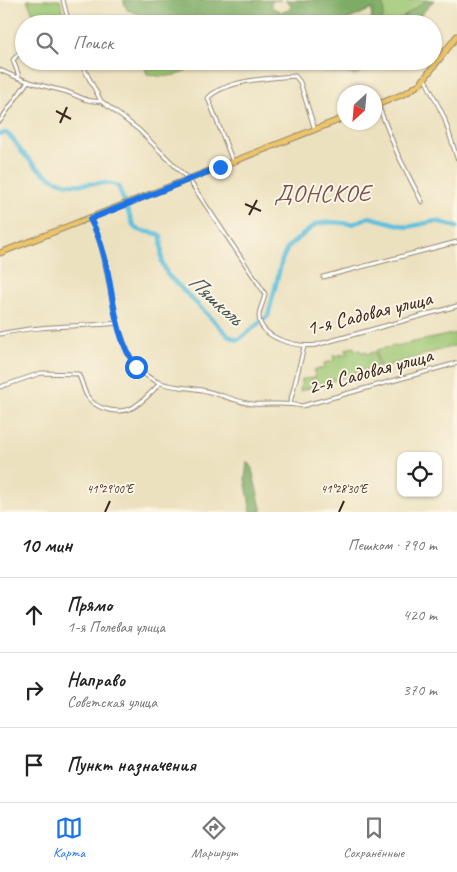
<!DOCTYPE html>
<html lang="ru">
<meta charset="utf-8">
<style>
body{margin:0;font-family:Caveat,sans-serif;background:#f2f2f2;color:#222}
.controls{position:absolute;right:15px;bottom:15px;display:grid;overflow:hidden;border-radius:10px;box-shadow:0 1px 4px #0004}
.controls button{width:45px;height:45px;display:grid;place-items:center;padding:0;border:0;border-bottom:1px solid #e0e0e0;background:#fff;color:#222;font:25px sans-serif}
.compass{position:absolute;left:337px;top:85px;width:45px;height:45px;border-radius:50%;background:#fff;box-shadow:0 1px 4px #0004;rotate:206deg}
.stop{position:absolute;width:15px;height:15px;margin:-11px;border:4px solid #1a73e8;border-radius:50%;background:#fff}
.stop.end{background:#1a73e8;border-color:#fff;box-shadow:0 1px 5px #0008}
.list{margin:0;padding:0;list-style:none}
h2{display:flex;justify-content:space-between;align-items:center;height:65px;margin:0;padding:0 20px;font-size:21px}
h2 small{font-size:16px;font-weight:400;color:#767676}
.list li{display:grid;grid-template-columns:32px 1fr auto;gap:15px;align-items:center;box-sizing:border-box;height:75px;padding:0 20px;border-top:1px solid #e0e0e0}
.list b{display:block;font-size:19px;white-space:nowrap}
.list p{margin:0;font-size:16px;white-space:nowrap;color:#767676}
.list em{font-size:16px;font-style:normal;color:#767676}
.icon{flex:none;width:28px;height:28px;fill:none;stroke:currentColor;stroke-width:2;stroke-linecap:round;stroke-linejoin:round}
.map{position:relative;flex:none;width:457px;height:512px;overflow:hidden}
.search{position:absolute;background:#fff;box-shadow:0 1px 4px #0004;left:15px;right:15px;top:15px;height:55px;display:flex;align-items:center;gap:12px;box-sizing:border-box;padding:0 18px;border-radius:28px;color:#767676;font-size:19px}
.sheet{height:290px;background:#fff}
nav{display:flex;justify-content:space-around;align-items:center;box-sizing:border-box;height:70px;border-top:1px solid #e0e0e0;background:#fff;font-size:14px;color:#767676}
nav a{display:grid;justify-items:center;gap:2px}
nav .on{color:#1a73e8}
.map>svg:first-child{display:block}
.green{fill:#9ec774;stroke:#6c7849}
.forest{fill:#7eac66;stroke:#5c6b42}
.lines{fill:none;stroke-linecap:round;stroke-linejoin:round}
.river{stroke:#5dbfdb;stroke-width:4.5}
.minor-casing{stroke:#94866e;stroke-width:5}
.primary-casing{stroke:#94866e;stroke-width:7}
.minor{stroke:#fff;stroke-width:3}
.primary{stroke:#edc569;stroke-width:5}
.route{stroke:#1a73e8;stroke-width:6}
.ticks{fill:none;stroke:#3b2a1e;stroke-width:2}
.labels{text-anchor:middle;stroke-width:4;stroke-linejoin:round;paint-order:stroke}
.street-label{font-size:21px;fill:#3b2a1e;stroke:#fcf5e5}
.water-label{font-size:22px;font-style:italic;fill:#455757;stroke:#fcf5e5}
.quarter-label{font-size:24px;letter-spacing:1px;fill:#735352;stroke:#fcf5e5}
.ticks-label{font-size:12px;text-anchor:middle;fill:#3b2a1e;stroke:#fcf5e5;stroke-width:4;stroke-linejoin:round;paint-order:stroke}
</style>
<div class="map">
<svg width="457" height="512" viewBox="0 0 457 512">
<rect width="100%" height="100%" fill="#fcf5e5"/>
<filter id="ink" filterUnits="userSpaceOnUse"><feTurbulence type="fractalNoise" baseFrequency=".02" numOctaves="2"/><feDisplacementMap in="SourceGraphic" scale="10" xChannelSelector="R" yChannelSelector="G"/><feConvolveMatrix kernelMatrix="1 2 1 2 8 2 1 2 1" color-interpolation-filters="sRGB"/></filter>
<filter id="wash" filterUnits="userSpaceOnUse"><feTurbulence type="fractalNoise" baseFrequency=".0096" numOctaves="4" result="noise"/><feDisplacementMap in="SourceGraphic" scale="20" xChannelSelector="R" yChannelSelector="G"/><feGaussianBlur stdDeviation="1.12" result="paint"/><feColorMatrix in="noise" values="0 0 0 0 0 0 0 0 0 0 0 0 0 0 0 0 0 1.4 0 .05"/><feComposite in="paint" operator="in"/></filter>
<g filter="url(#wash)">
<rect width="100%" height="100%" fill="#ece1bf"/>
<!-- green -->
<path class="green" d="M27 0H60L65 24H38Z
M380 0H426L394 24 382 21 384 9Z
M143 61H206C181 71 176 81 147 74Z
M457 333V345L380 368 376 350Z
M354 347 355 350 359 349 360 352 366 351 367 354 375 352 378 366 300 391 302 379 315 378 314 370 325 368 324 363 334 361 333 356 347 354 346 349Z"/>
<!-- forest -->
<path class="forest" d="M123 0H281L271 1V7L282 12 289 10 291 4 285 0H380L384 9 382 21 388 24H371L372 9 347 20 348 24H217L215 19 197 15 193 24H170L127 10Z
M426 0H434L413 24H394Z
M286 61H360L362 64 367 61H383L355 75 307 69Z
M247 462 251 465 262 512H251L245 479Z"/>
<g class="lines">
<!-- river -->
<path class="river" d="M0 134 6 133C14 138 16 144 21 151 33 164 44 176 61 182 80 189 100 178 118 186L134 227C144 235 155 230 161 236L162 262 167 274 229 336 238 340 268 316 282 260 288 247 316 224 331 222 353 224 369 217 408 227 436 221 457 227"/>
</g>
</g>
<g filter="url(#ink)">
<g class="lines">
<!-- minor casing -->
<g class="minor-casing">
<path id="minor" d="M63 0 69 24
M80 61 101 101
M0 70C20 80 42 86 64 91 78 95 86 103 101 101L139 130 189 180 260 286 265 294C264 301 259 310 259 316 259 339 300 348 316 345L457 306
M19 76 13 60 24 48
M425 79 444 117 457 158
M378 105 398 155 422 202
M0 121 28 81
M233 162 208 98C225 80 271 78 295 76L300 82 315 130
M90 219C106 247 107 282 115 314 123 342 129 372 161 383 174 388 189 387 202 390 217 393 240 403 253 404 270 405 286 402 302 406L457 363
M323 277 457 242
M0 334C39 325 78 327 118 323
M0 387 41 373 78 374C82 380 83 389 87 396 96 410 119 415 134 407 143 401 153 391 160 383
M290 403 304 347"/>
</g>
<!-- primary casing -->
<g class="primary-casing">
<path id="primary" d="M374 106 406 93 421 83 457 36
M0 253 344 118"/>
</g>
<!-- minor -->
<use href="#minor" class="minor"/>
<!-- primary -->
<use href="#primary" class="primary"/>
</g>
</g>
<g class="lines" filter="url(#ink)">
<!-- route -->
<path class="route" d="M136 367C106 324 116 263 90 219L220 167"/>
</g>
<!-- ticks -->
<path class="ticks" d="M56 111 71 119M60 123 67 107M245 204 261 211M249 215 257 200M105 512 110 501M339 512 344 501"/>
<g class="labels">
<!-- street labels -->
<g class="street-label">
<text transform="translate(369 313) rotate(-14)" y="7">1-я Садовая улица</text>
<text transform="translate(370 371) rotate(-15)" y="7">2-я Садовая улица</text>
</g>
<!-- water labels -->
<g class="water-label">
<text transform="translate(216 299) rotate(42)" y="8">Пяшколь</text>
</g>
<!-- quarter labels -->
<g class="quarter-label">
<text x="323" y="201">ДОНСКОЕ</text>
</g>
</g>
<g class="ticks-label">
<text x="110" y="493">41°29'00"E</text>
<text x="344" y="493">41°28'30"E</text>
</g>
</svg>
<div class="controls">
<button><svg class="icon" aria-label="locate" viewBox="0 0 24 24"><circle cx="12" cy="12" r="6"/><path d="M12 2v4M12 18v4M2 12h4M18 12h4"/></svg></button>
</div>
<svg class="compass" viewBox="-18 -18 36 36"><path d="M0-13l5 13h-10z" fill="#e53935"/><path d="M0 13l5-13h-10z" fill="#767676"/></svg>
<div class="stop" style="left:136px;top:367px"></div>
<div class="stop end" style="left:220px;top:167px"></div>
<div class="search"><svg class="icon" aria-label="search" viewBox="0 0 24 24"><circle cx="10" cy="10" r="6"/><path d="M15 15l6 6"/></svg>Поиск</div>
</div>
<section class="sheet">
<h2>10 мин<small>Пешком · 790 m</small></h2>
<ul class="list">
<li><svg class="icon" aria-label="ahead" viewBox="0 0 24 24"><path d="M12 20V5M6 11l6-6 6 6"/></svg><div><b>Прямо</b><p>1-я Полевая улица</p></div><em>420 m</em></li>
<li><svg class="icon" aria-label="right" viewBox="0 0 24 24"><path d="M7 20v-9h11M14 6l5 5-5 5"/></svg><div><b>Направо</b><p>Советская улица</p></div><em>370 m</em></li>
<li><svg class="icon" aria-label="arrive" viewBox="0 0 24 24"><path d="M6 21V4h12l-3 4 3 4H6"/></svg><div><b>Пункт назначения</b></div></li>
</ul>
</section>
<nav>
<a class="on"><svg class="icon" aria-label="map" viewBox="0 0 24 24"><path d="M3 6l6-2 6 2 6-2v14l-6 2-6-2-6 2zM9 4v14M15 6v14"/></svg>Карта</a>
<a><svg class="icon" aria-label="directions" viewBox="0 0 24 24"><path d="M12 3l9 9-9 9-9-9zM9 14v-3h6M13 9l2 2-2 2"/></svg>Маршрут</a>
<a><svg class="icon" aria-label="saved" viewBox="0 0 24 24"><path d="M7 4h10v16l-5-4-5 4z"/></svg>Сохранённые</a>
</nav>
